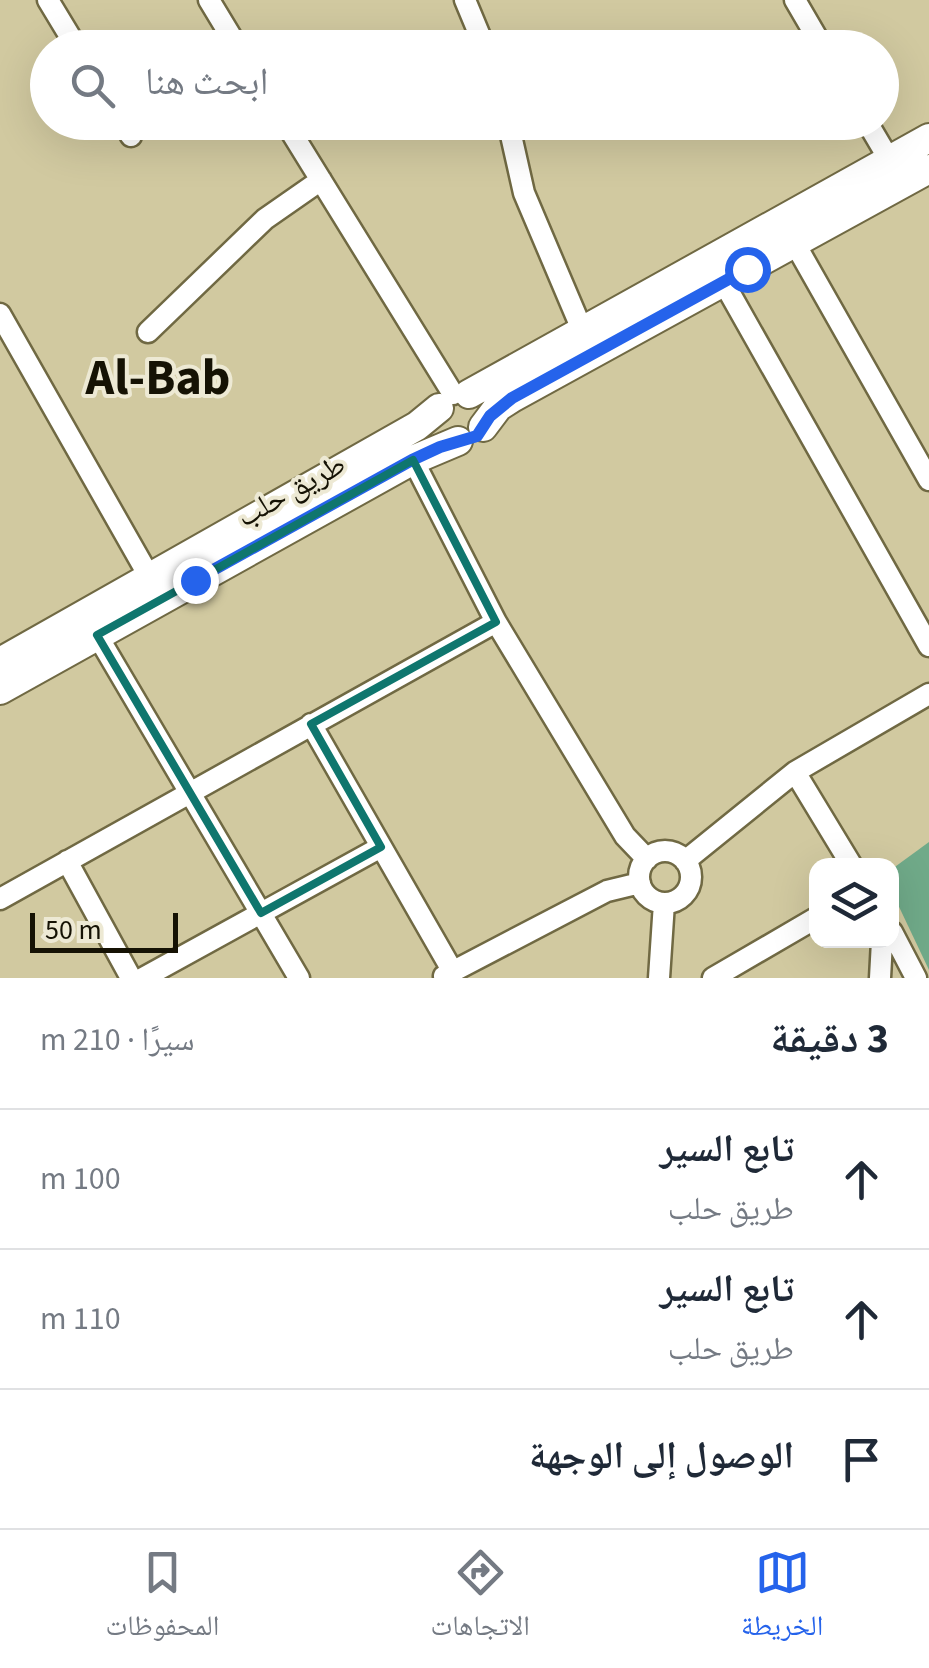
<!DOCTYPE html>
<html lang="ar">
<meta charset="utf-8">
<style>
body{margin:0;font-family:"Source Sans 3","Noto Naskh Arabic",sans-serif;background:#f2f2f3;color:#1f2937;direction:rtl}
.controls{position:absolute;right:30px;bottom:30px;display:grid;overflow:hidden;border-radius:20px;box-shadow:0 10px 40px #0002}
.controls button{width:90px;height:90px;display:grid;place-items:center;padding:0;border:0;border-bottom:2px solid #e0e1e3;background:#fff;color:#1f2937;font:50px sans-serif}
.scale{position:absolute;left:30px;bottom:25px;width:148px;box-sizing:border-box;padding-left:10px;border:5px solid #151204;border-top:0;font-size:28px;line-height:35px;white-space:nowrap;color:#151204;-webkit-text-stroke:8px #ede9d4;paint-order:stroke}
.stop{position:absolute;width:30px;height:30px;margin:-22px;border:8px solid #2563eb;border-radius:50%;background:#fff}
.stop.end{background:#2563eb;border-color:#fff;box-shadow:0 2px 10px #0008}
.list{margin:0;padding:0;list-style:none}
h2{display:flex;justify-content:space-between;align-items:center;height:130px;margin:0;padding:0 40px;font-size:42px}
h2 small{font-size:32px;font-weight:400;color:#747a83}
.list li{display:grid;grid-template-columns:65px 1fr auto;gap:30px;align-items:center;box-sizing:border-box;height:140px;padding:0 40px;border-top:2px solid #e0e1e3}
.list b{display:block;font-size:38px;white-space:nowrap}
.list p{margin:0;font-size:32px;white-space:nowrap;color:#747a83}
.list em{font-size:32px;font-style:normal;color:#747a83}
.icon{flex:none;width:55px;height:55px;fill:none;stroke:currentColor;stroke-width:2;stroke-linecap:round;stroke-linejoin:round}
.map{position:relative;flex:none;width:929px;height:978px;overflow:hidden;direction:ltr}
.search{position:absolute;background:#fff;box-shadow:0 10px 40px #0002;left:30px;right:30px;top:30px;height:110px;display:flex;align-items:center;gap:25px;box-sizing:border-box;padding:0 35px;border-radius:55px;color:#747a83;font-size:38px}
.sheet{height:550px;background:#fff}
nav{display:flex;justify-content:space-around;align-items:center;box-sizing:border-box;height:140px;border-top:2px solid #e0e1e3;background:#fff;font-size:28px;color:#747a83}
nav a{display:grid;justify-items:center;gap:5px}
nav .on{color:#2563eb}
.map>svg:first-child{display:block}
.green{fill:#70aa89}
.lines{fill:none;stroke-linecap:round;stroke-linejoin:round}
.minor-casing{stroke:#706943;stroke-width:25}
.major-casing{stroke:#706943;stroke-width:32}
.minor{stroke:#fff;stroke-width:20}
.major{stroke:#fff;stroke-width:28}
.route{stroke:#2563eb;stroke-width:12}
.marked{fill:none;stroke:#0f766e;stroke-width:8;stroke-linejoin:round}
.labels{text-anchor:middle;stroke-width:8;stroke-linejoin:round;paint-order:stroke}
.street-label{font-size:30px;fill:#151204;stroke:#ede9d4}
.town-label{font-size:50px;font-weight:bold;fill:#151204;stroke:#ede9d4}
</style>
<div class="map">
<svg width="929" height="978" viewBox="0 0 929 978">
<rect width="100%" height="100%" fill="#d1c9a0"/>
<!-- green -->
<path class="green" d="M929 842V970L892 892V869Z"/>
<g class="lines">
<!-- minor casing -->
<g class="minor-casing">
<path id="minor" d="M48 0 77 48
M209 0 238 48
M465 0 485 48
M795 0 823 48
M123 122 131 136
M285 122 453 394
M508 122 524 193 583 332
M867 122 890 161
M794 242 929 480
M724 283 929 646
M0 314 150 578
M148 332 265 219 321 180
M413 460 496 622 625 836 647 859
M97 635 299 978
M311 724 453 972
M795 772 852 866
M639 877a26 26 0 1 1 52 0a26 26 0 1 1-52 0Z
M67 861 131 978
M685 861 795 772 929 694
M0 899 496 622
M892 932 916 978
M444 976 607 891 640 883
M143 978 381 847
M659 978 664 903
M713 978 816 918
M880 978 882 941"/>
</g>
<!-- major casing -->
<g class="major-casing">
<path id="major" d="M469 394 929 138
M483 427 498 407 512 398 929 169
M0 662 417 426 439 408
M0 690 413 460 458 441"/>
</g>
<!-- minor -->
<use href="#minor" class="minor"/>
<!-- major -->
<use href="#major" class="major"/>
</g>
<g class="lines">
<!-- route -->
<path class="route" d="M195 580 412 460 440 447 477 436 490 416 512 398 747 269"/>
</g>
<!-- marked area -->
<path class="marked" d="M413 460 496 622 311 724 381 847 261 913 97 635Z"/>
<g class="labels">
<!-- street labels -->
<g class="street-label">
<text transform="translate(291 490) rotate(-29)" y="10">طريق حلب</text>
</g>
<!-- town labels -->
<g class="town-label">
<text x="158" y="394">Al-Bab</text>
</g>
</g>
</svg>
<div class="controls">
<button><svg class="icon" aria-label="layers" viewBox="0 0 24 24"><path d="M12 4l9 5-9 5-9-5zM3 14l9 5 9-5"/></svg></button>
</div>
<div class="scale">50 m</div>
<div class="stop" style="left:747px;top:269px"></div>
<div class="stop end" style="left:195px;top:580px"></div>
<div class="search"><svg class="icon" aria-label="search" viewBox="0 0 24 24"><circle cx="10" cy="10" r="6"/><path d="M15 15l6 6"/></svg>ابحث هنا</div>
</div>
<section class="sheet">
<h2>3 دقيقة<small>سيرًا · 210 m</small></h2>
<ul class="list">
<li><svg class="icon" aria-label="ahead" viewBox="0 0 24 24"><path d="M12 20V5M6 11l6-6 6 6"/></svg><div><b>تابع السير</b><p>طريق حلب</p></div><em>100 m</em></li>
<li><svg class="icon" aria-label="ahead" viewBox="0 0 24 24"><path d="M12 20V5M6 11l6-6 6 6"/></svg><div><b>تابع السير</b><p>طريق حلب</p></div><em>110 m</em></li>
<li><svg class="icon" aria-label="arrive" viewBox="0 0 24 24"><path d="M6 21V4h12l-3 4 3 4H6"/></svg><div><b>الوصول إلى الوجهة</b></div></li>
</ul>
</section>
<nav>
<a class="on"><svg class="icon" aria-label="map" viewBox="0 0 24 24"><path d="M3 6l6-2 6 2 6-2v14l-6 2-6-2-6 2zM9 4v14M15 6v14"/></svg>الخريطة</a>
<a><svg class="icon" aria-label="directions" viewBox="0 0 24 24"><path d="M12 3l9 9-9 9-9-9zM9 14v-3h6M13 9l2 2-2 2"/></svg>الاتجاهات</a>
<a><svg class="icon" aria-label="saved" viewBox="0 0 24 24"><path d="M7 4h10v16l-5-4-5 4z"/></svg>المحفوظات</a>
</nav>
